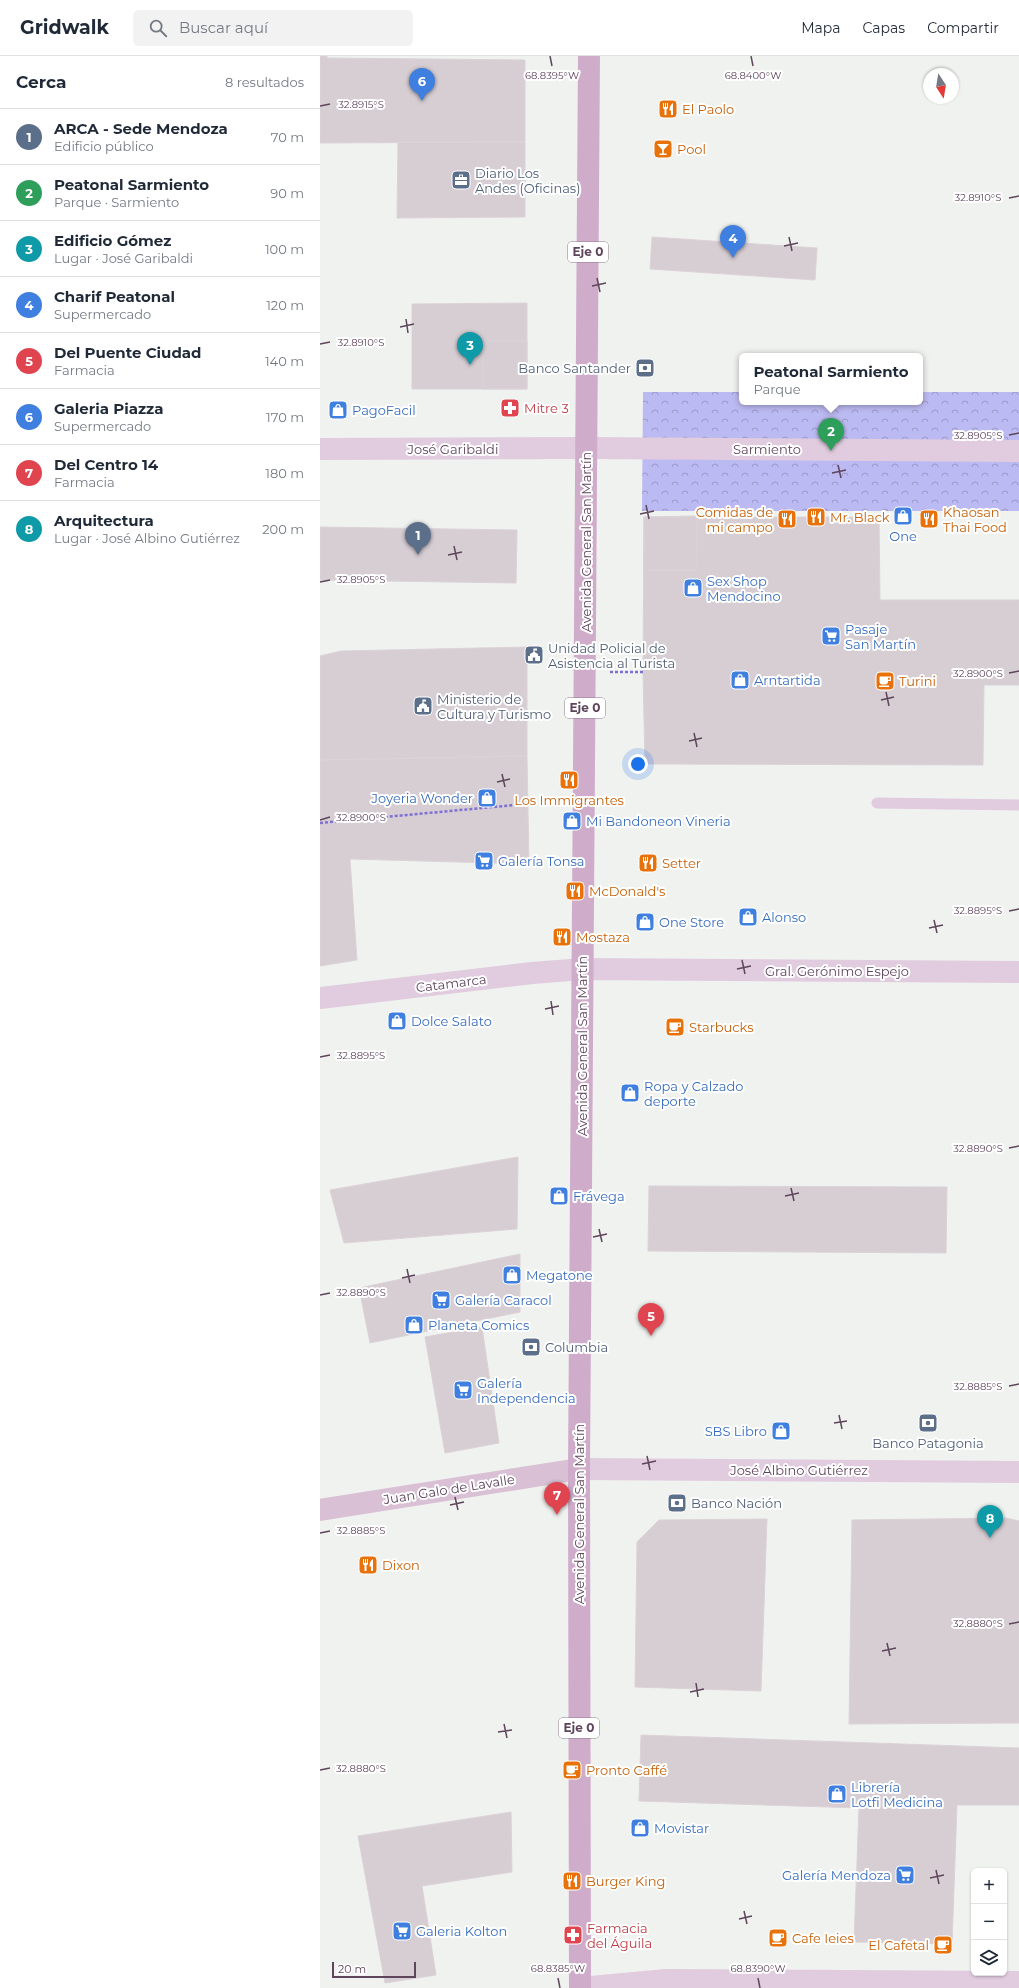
<!DOCTYPE html>
<html lang="es">
<meta charset="utf-8">
<style>
body{margin:0;font-family:Montserrat,sans-serif;background:#f2f2f3;color:#1f2937}
.controls{position:absolute;right:12px;bottom:12px;display:grid;overflow:hidden;border-radius:6px;box-shadow:0 1px 3px #0004}
.controls button{width:36px;height:36px;display:grid;place-items:center;padding:0;border:0;border-bottom:1px solid #e0e1e3;background:#fff;color:#1f2937;font:20px sans-serif}
.compass{position:absolute;left:603px;top:12px;width:36px;height:36px;border-radius:50%;background:#fff;box-shadow:0 1px 3px #0004;rotate:168deg}
.scale{position:absolute;left:12px;bottom:10px;width:84px;box-sizing:border-box;padding-left:4px;border:2px solid #5e455b;border-top:0;font-size:11px;line-height:14px;white-space:nowrap;color:#5e455b;-webkit-text-stroke:3px #fff;paint-order:stroke}
.you{position:absolute;left:318px;top:708px;width:14px;height:14px;margin:-10px;border:3px solid #fff;border-radius:50%;background:#1a73e8;box-shadow:0 0 0 6px #1a73e833}
.badge{display:grid;place-items:center;width:26px;height:26px;border-radius:50%;background:#ee0cbf;color:#fff;font-size:13px;font-weight:700}
.pin{position:absolute;translate:-50% -33px;filter:drop-shadow(0 1px 2px #0008)}
.pin::after{content:'';position:absolute;top:21px;width:14px;height:12px;background:inherit;clip-path:polygon(0 0,100% 0,50% 100%)}
.popup{position:absolute;left:419px;top:297px;width:184px;height:52px;box-sizing:border-box;display:grid;place-content:center;border-radius:6px;background:#fff;filter:drop-shadow(0 1px 3px #0005);font-size:13px;white-space:nowrap;color:#747a83}
.popup b{font-size:15px;color:#1f2937}
.popup::after{content:'';position:absolute;left:50%;top:100%;margin-left:-8px;border:8px solid transparent;border-top-color:#fff}
.list{margin:0;padding:0;list-style:none}
h2{display:flex;justify-content:space-between;align-items:center;height:52px;margin:0;padding:0 16px;font-size:17px}
h2 small{font-size:13px;font-weight:400;color:#747a83}
.list li{display:grid;grid-template-columns:26px 1fr auto;gap:12px;align-items:center;box-sizing:border-box;height:56px;padding:0 16px;border-top:1px solid #e0e1e3}
.list b{display:block;font-size:15px;white-space:nowrap}
.list p{margin:0;font-size:13px;white-space:nowrap;color:#747a83}
.list em{font-size:13px;font-style:normal;color:#747a83}
.icon{flex:none;width:22px;height:22px;fill:none;stroke:currentColor;stroke-width:2;stroke-linecap:round;stroke-linejoin:round}
.map{position:relative;flex:none;width:699px;height:1932px;overflow:hidden}
header{display:flex;align-items:center;gap:24px;box-sizing:border-box;height:56px;padding:0 20px;background:#fff;border-bottom:1px solid #e0e1e3}
header strong{font-size:19px}
nav{display:flex;gap:22px;margin-inline-start:auto;font-size:14px}
.search{width:280px;height:36px;background:#f2f2f3;display:flex;align-items:center;gap:10px;box-sizing:border-box;padding:0 14px;border-radius:6px;color:#747a83;font-size:15px}
main{display:flex}
aside{flex:1;background:#fff}
.map>svg:first-child{display:block}
.forest{fill:url(#forest-crowns)}
.building{fill:#d7ced4;stroke:#dbd2d8}
.lines{fill:none;stroke-linecap:round;stroke-linejoin:round}
.path{stroke:#7f70d3;stroke-width:2.5;stroke-dasharray:3 2;stroke-linecap:butt}
.lane{stroke:#e0ccde;stroke-width:11}
.street{stroke:#e0ccde;stroke-width:22}
.secondary{stroke:#d9c0d5;stroke-width:22}
.primary{stroke:#d0accb;stroke-width:22}
.ticks{fill:none;stroke:#5e455b;stroke-width:1.5}
.labels{text-anchor:middle;stroke-width:4;stroke-linejoin:round;paint-order:stroke}
.shield{fill:#fff;stroke:#8e7d8c;stroke-width:1}
.shield-label{font-size:12px;font-weight:bold;fill:#5e455b}
.food-label{font-size:13px;fill:#c56008;stroke:#fff;text-anchor:start}
.service-label{font-size:13px;fill:#4e5e75;stroke:#fff;text-anchor:start}
.health-label{font-size:13px;fill:#be3a42;stroke:#fff;text-anchor:start}
.shop-label{font-size:13px;fill:#366cbe;stroke:#fff;text-anchor:start}
.street-label{font-size:13px;fill:#5e455b;stroke:#fff}
.ticks-label{font-size:10px;text-anchor:middle;fill:#5e455b;stroke:#fff;stroke-width:4;stroke-linejoin:round;paint-order:stroke}
</style>
<header>
<strong>Gridwalk</strong>
<div class="search"><svg class="icon" aria-label="search" viewBox="0 0 24 24"><circle cx="10" cy="10" r="6"/><path d="M15 15l6 6"/></svg>Buscar aquí</div>
<nav><a>Mapa</a><a>Capas</a><a>Compartir</a></nav>
</header>
<main>
<aside>
<h2>Cerca<small>8 resultados</small></h2>
<ul class="list">
<li><span class="badge" style="background:#5c6f8a">1</span><div><b>ARCA - Sede Mendoza</b><p>Edificio público</p></div><em>70 m</em></li>
<li><span class="badge" style="background:#2e9e5b">2</span><div><b>Peatonal Sarmiento</b><p>Parque · Sarmiento</p></div><em>90 m</em></li>
<li><span class="badge" style="background:#0f9aa8">3</span><div><b>Edificio Gómez</b><p>Lugar · José Garibaldi</p></div><em>100 m</em></li>
<li><span class="badge" style="background:#3f7fe0">4</span><div><b>Charif Peatonal</b><p>Supermercado</p></div><em>120 m</em></li>
<li><span class="badge" style="background:#e0444e">5</span><div><b>Del Puente Ciudad</b><p>Farmacia</p></div><em>140 m</em></li>
<li><span class="badge" style="background:#3f7fe0">6</span><div><b>Galeria Piazza</b><p>Supermercado</p></div><em>170 m</em></li>
<li><span class="badge" style="background:#e0444e">7</span><div><b>Del Centro 14</b><p>Farmacia</p></div><em>180 m</em></li>
<li><span class="badge" style="background:#0f9aa8">8</span><div><b>Arquitectura</b><p>Lugar · José Albino Gutiérrez</p></div><em>200 m</em></li>
</ul>
</aside>
<div class="map">
<svg width="699" height="1932" viewBox="0 0 699 1932">
<defs>
<pattern id="forest-crowns" width="20" height="18" patternUnits="userSpaceOnUse"><rect width="20" height="18" fill="#bcbaf2"/><path d="M2 6a3 3 0 1 1 6 0M12 15a3 3 0 1 1 6 0" fill="none" stroke="#9c99c7"/></pattern>
</defs>
<rect width="100%" height="100%" fill="#f0f2ef"/>
<!-- forest -->
<path class="forest" d="M323 336H422V346H600V336H699V455H322Z"/>
<!-- building -->
<path class="building" d="M0 0H7V2L205 4V86L0 87Z
M78 86H205V161L77 162Z
M332 181 497 192 495 224 330 213Z
M207 247V333H92V248Z
M163 285H207V333H163Z
M377 460 376 514H324V461Z
M324 461H559L560 544H699V629H664L663 709 325 708 323 616Z
M0 471 197 474 196 527 0 524Z
M207 591V700L0 704V600L21 595Z
M207 700 209 808 30 803 37 904 0 910V704Z
M198 1101 197 1173 24 1187 10 1134Z
M329 1130 627 1131 626 1197 328 1195Z
M200 1198V1256L50 1287 39 1232Z
M162 1271 179 1387 125 1397 105 1281Z
M686 1462 699 1465V1667L529 1668 532 1464Z
M447 1463 441 1635 315 1631 317 1486 339 1464Z
M321 1679 699 1692V1749H637L632 1888 534 1886 539 1752 319 1745Z
M191 1756 192 1816 102 1830 116 1919 65 1927 38 1780Z"/>
<g class="lines">
<!-- path -->
<path class="path" d="M290 616H323
M0 767 238 745"/>
<!-- lane -->
<path class="lane" d="M557 747 699 749"/>
<!-- street -->
<path class="street" d="M0 393 267 392 699 395
M0 942 212 917 263 913 699 916
M259 1413 699 1416
M260 1932 346 1924 699 1926"/>
<!-- secondary -->
<path class="secondary" d="M0 1454 259 1413"/>
<!-- primary -->
<path class="primary" d="M260 1932 259 1413 269 0"/>
</g>
<!-- ticks -->
<path class="ticks" d="M230 0 232 10M431 0 433 10M0 50 10 48M689 142 699 140M469 181 472 195M464 190 478 187M277 222 280 236M272 230 286 227M86 263 88 277M80 271 94 268M0 288 10 286M689 379 699 377M518 409 521 422M512 417 526 414M326 449 329 463M320 458 334 455M134 490 137 504M128 499 142 496M0 526 10 524M689 617 699 615M566 636 569 650M561 644 574 641M374 677 377 691M369 685 382 682M182 718 185 731M177 726 190 723M0 764 10 761M689 855 699 853M614 864 617 877M609 872 623 869M422 904 425 918M417 913 431 910M231 945 233 959M225 953 239 950M0 1001 10 999M689 1092 699 1090M471 1132 474 1145M465 1140 479 1137M279 1173 282 1186M273 1181 287 1178M87 1213 90 1227M82 1222 95 1219M0 1239 10 1237M689 1330 699 1328M519 1359 522 1373M514 1367 527 1365M327 1400 330 1414M322 1408 336 1405M135 1441 138 1454M130 1449 144 1446M0 1477 10 1475M689 1568 699 1566M567 1587 570 1600M562 1595 576 1592M376 1627 378 1641M370 1636 384 1633M184 1668 187 1682M178 1676 192 1674M0 1714 10 1712M616 1814 619 1828M610 1822 624 1819M424 1855 427 1868M419 1863 432 1860M238 1922 240 1932M438 1922 440 1932"/>
<!-- icons -->
<defs>
<g id="restaurant-square" transform="scale(1)"><rect x="-9" y="-9" width="18" height="18" rx="4" fill="#e8710a" stroke="#fff"/><path d="M-5-6h1v4h1v-4h1v4h1v-4h1v5L-1.5 .5V6h-2V.5L-5-1ZM5-6V6H3V1.5H1.5Q1.5-4 5-6Z" fill="#fff"/></g>
<g id="bar-square" transform="scale(1)"><rect x="-9" y="-9" width="18" height="18" rx="4" fill="#e8710a" stroke="#fff"/><path d="M-6-5H6L.8 .8V4.5H3.5V6h-7V4.5H-.8V.8Z" fill="#fff"/></g>
<g id="office-square" transform="scale(1)"><rect x="-9" y="-9" width="18" height="18" rx="4" fill="#5c6f8a" stroke="#fff"/><path d="M-6-3h4V-5.5h4V-3h4V5H-6ZM-1-4.5V-3h2v-1.5ZM-6 0V1H6V0Z" fill="#fff"/></g>
<g id="bank-square" transform="scale(1)"><rect x="-9" y="-9" width="18" height="18" rx="4" fill="#5c6f8a" stroke="#fff"/><path d="M-6-4H6V4H-6ZM0-2.3a2.3 2.3 0 1 0 0 4.6a2.3 2.3 0 1 0 0-4.6Z" fill="#fff"/></g>
<g id="pharmacy-square" transform="scale(1)"><rect x="-9" y="-9" width="18" height="18" rx="4" fill="#e0444e" stroke="#fff"/><path d="M-2-6h4v4h4v4h-4v4h-4v-4h-4v-4h4Z" fill="#fff"/></g>
<g id="shop-square" transform="scale(1)"><rect x="-9" y="-9" width="18" height="18" rx="4" fill="#3f7fe0" stroke="#fff"/><path d="M-5-2.5h2.3a2.7 3.5 0 0 1 5.4 0H5L5.5 6h-11ZM-1.5-2.5h3a1.5 2.3 0 0 0-3 0Z" fill="#fff"/></g>
<g id="supermarket-square" transform="scale(1)"><rect x="-9" y="-9" width="18" height="18" rx="4" fill="#3f7fe0" stroke="#fff"/><path d="M-6-5.5h2.5l.6 2H6L4.5 2H-2.5L-4.4-4H-6ZM-1.5 3.2a1.3 1.3 0 1 0 .1 0ZM3 3.2a1.3 1.3 0 1 0 .1 0Z" fill="#fff"/></g>
<g id="civic-square" transform="scale(1)"><rect x="-9" y="-9" width="18" height="18" rx="4" fill="#5c6f8a" stroke="#fff"/><path d="M-.6-6.5H3V-4.5H.6V-3L4-1V1h2V6H-6V1h2V-1L-.6-3ZM-1.2 2.5V6h2.4V2.5Z" fill="#fff"/></g>
<g id="cafe-square" transform="scale(1)"><rect x="-9" y="-9" width="18" height="18" rx="4" fill="#e8710a" stroke="#fff"/><path d="M-5.5-4.5H6V0H3Q3 3.5 0 3.5H-2.5Q-5.5 3.5-5.5 0ZM3-3.2v2h1.7v-2ZM-6 4.5H4V6H-6Z" fill="#fff"/></g>
</defs>
<g fill-rule="evenodd">
<use href="#restaurant-square" x="348" y="53"/>
<use href="#bar-square" x="343" y="93"/>
<use href="#office-square" x="141" y="124"/>
<use href="#bank-square" x="325" y="312"/>
<use href="#pharmacy-square" x="190" y="352"/>
<use href="#shop-square" x="18" y="354"/>
<use href="#shop-square" x="583" y="460"/>
<use href="#restaurant-square" x="496" y="461"/>
<use href="#restaurant-square" x="467" y="463"/>
<use href="#restaurant-square" x="609" y="463"/>
<use href="#shop-square" x="373" y="532"/>
<use href="#supermarket-square" x="511" y="580"/>
<use href="#civic-square" x="214" y="599"/>
<use href="#shop-square" x="420" y="624"/>
<use href="#cafe-square" x="565" y="625"/>
<use href="#civic-square" x="103" y="650"/>
<use href="#restaurant-square" x="249" y="724"/>
<use href="#shop-square" x="167" y="742"/>
<use href="#shop-square" x="252" y="765"/>
<use href="#supermarket-square" x="164" y="805"/>
<use href="#restaurant-square" x="328" y="807"/>
<use href="#restaurant-square" x="255" y="835"/>
<use href="#shop-square" x="428" y="861"/>
<use href="#shop-square" x="325" y="866"/>
<use href="#restaurant-square" x="242" y="881"/>
<use href="#shop-square" x="77" y="965"/>
<use href="#cafe-square" x="355" y="971"/>
<use href="#shop-square" x="310" y="1037"/>
<use href="#shop-square" x="239" y="1140"/>
<use href="#shop-square" x="192" y="1219"/>
<use href="#supermarket-square" x="121" y="1244"/>
<use href="#shop-square" x="94" y="1269"/>
<use href="#bank-square" x="211" y="1291"/>
<use href="#supermarket-square" x="143" y="1334"/>
<use href="#bank-square" x="608" y="1367"/>
<use href="#shop-square" x="461" y="1375"/>
<use href="#bank-square" x="357" y="1447"/>
<use href="#restaurant-square" x="48" y="1509"/>
<use href="#cafe-square" x="252" y="1714"/>
<use href="#shop-square" x="517" y="1738"/>
<use href="#shop-square" x="320" y="1772"/>
<use href="#supermarket-square" x="585" y="1819"/>
<use href="#restaurant-square" x="252" y="1825"/>
<use href="#supermarket-square" x="82" y="1875"/>
<use href="#pharmacy-square" x="253" y="1879"/>
<use href="#cafe-square" x="458" y="1882"/>
<use href="#cafe-square" x="623" y="1889"/>
</g>
<g class="labels">
<!-- shield labels -->
<g class="shield">
<rect x="248" y="186" width="40" height="20" rx="3"/>
<rect x="245" y="642" width="40" height="20" rx="3"/>
<rect x="239" y="1662" width="40" height="20" rx="3"/>
</g>
<g class="shield-label">
<text x="268" y="200">Eje 0</text>
<text x="265" y="656">Eje 0</text>
<text x="259" y="1676">Eje 0</text>
</g>
<!-- food labels -->
<g class="food-label">
<text x="362" y="58">El Paolo</text>
<text x="357" y="98">Pool</text>
<text x="453" y="461" text-anchor="end">Comidas de<tspan x="453" dy="15">mi campo</tspan></text>
<text x="623" y="461">Khaosan<tspan x="623" dy="15">Thai Food</tspan></text>
<text x="510" y="466">Mr. Black</text>
<text x="579" y="630">Turini</text>
<text x="249" y="749" text-anchor="middle">Los Immigrantes</text>
<text x="342" y="812">Setter</text>
<text x="269" y="840">McDonald's</text>
<text x="256" y="886">Mostaza</text>
<text x="369" y="976">Starbucks</text>
<text x="62" y="1514">Dixon</text>
<text x="266" y="1719">Pronto Caffé</text>
<text x="266" y="1830">Burger King</text>
<text x="472" y="1887">Cafe Ieies</text>
<text x="609" y="1894" text-anchor="end">El Cafetal</text>
</g>
<!-- service labels -->
<g class="service-label">
<text x="155" y="122">Diario Los<tspan x="155" dy="15">Andes (Oficinas)</tspan></text>
<text x="311" y="317" text-anchor="end">Banco Santander</text>
<text x="228" y="597">Unidad Policial de<tspan x="228" dy="15">Asistencia al Turista</tspan></text>
<text x="117" y="648">Ministerio de<tspan x="117" dy="15">Cultura y Turismo</tspan></text>
<text x="225" y="1296">Columbia</text>
<text x="608" y="1392" text-anchor="middle">Banco Patagonia</text>
<text x="371" y="1452">Banco Nación</text>
</g>
<!-- health labels -->
<g class="health-label">
<text x="204" y="357">Mitre 3</text>
<text x="267" y="1877">Farmacia<tspan x="267" dy="15">del Águila</tspan></text>
</g>
<!-- shop labels -->
<g class="shop-label">
<text x="32" y="359">PagoFacil</text>
<text x="583" y="485" text-anchor="middle">One</text>
<text x="387" y="530">Sex Shop<tspan x="387" dy="15">Mendocino</tspan></text>
<text x="525" y="578">Pasaje<tspan x="525" dy="15">San Martín</tspan></text>
<text x="434" y="629">Arntartida</text>
<text x="153" y="747" text-anchor="end">Joyeria Wonder</text>
<text x="266" y="770">Mi Bandoneon Vineria</text>
<text x="178" y="810">Galería Tonsa</text>
<text x="442" y="866">Alonso</text>
<text x="339" y="871">One Store</text>
<text x="91" y="970">Dolce Salato</text>
<text x="324" y="1035">Ropa y Calzado<tspan x="324" dy="15">deporte</tspan></text>
<text x="253" y="1145">Frávega</text>
<text x="206" y="1224">Megatone</text>
<text x="135" y="1249">Galería Caracol</text>
<text x="108" y="1274">Planeta Comics</text>
<text x="157" y="1332">Galería<tspan x="157" dy="15">Independencia</tspan></text>
<text x="447" y="1380" text-anchor="end">SBS Libro</text>
<text x="531" y="1736">Librería<tspan x="531" dy="15">Lotfi Medicina</tspan></text>
<text x="334" y="1777">Movistar</text>
<text x="571" y="1824" text-anchor="end">Galería Mendoza</text>
<text x="96" y="1880">Galeria Kolton</text>
</g>
<!-- street labels -->
<g class="street-label">
<text x="133" y="398">José Garibaldi</text>
<text x="447" y="398">Sarmiento</text>
<text transform="translate(266 486) rotate(-90)" y="5">Avenida General San Martín</text>
<text x="517" y="920">Gral. Gerónimo Espejo</text>
<text transform="translate(131 927) rotate(-7)" y="5">Catamarca</text>
<text transform="translate(262 990) rotate(-90)" y="5">Avenida General San Martín</text>
<text x="479" y="1419">José Albino Gutiérrez</text>
<text transform="translate(129 1433) rotate(-9)" y="5">Juan Galo de Lavalle</text>
<text transform="translate(259 1458) rotate(-90)" y="5">Avenida General San Martín</text>
</g>
</g>
<g class="ticks-label">
<text x="232" y="23">68.8395°W</text>
<text x="433" y="23">68.8400°W</text>
<text x="41" y="52">32.8915°S</text>
<text x="658" y="145">32.8910°S</text>
<text x="41" y="290">32.8910°S</text>
<text x="658" y="383">32.8905°S</text>
<text x="41" y="527">32.8905°S</text>
<text x="658" y="621">32.8900°S</text>
<text x="41" y="765">32.8900°S</text>
<text x="658" y="858">32.8895°S</text>
<text x="41" y="1003">32.8895°S</text>
<text x="658" y="1096">32.8890°S</text>
<text x="41" y="1240">32.8890°S</text>
<text x="658" y="1334">32.8885°S</text>
<text x="41" y="1478">32.8885°S</text>
<text x="658" y="1571">32.8880°S</text>
<text x="41" y="1716">32.8880°S</text>
<text x="238" y="1916">68.8385°W</text>
<text x="438" y="1916">68.8390°W</text>
</g>
</svg>
<div class="controls">
<button>+</button>
<button>−</button>
<button><svg class="icon" aria-label="layers" viewBox="0 0 24 24"><path d="M12 4l9 5-9 5-9-5zM3 14l9 5 9-5"/></svg></button>
</div>
<svg class="compass" viewBox="-18 -18 36 36"><path d="M0-13l5 13h-10z" fill="#e53935"/><path d="M0 13l5-13h-10z" fill="#747a83"/></svg>
<div class="scale">20 m</div>
<div class="you"></div>
<div class="pin badge" style="left:98px;top:499px;background:#5c6f8a">1</div>
<div class="pin badge" style="left:511px;top:395px;background:#2e9e5b">2</div>
<div class="popup"><b>Peatonal Sarmiento</b>Parque</div>
<div class="pin badge" style="left:150px;top:309px;background:#0f9aa8">3</div>
<div class="pin badge" style="left:413px;top:202px;background:#3f7fe0">4</div>
<div class="pin badge" style="left:331px;top:1280px;background:#e0444e">5</div>
<div class="pin badge" style="left:102px;top:45px;background:#3f7fe0">6</div>
<div class="pin badge" style="left:237px;top:1459px;background:#e0444e">7</div>
<div class="pin badge" style="left:670px;top:1482px;background:#0f9aa8">8</div>
</div>
</main>
